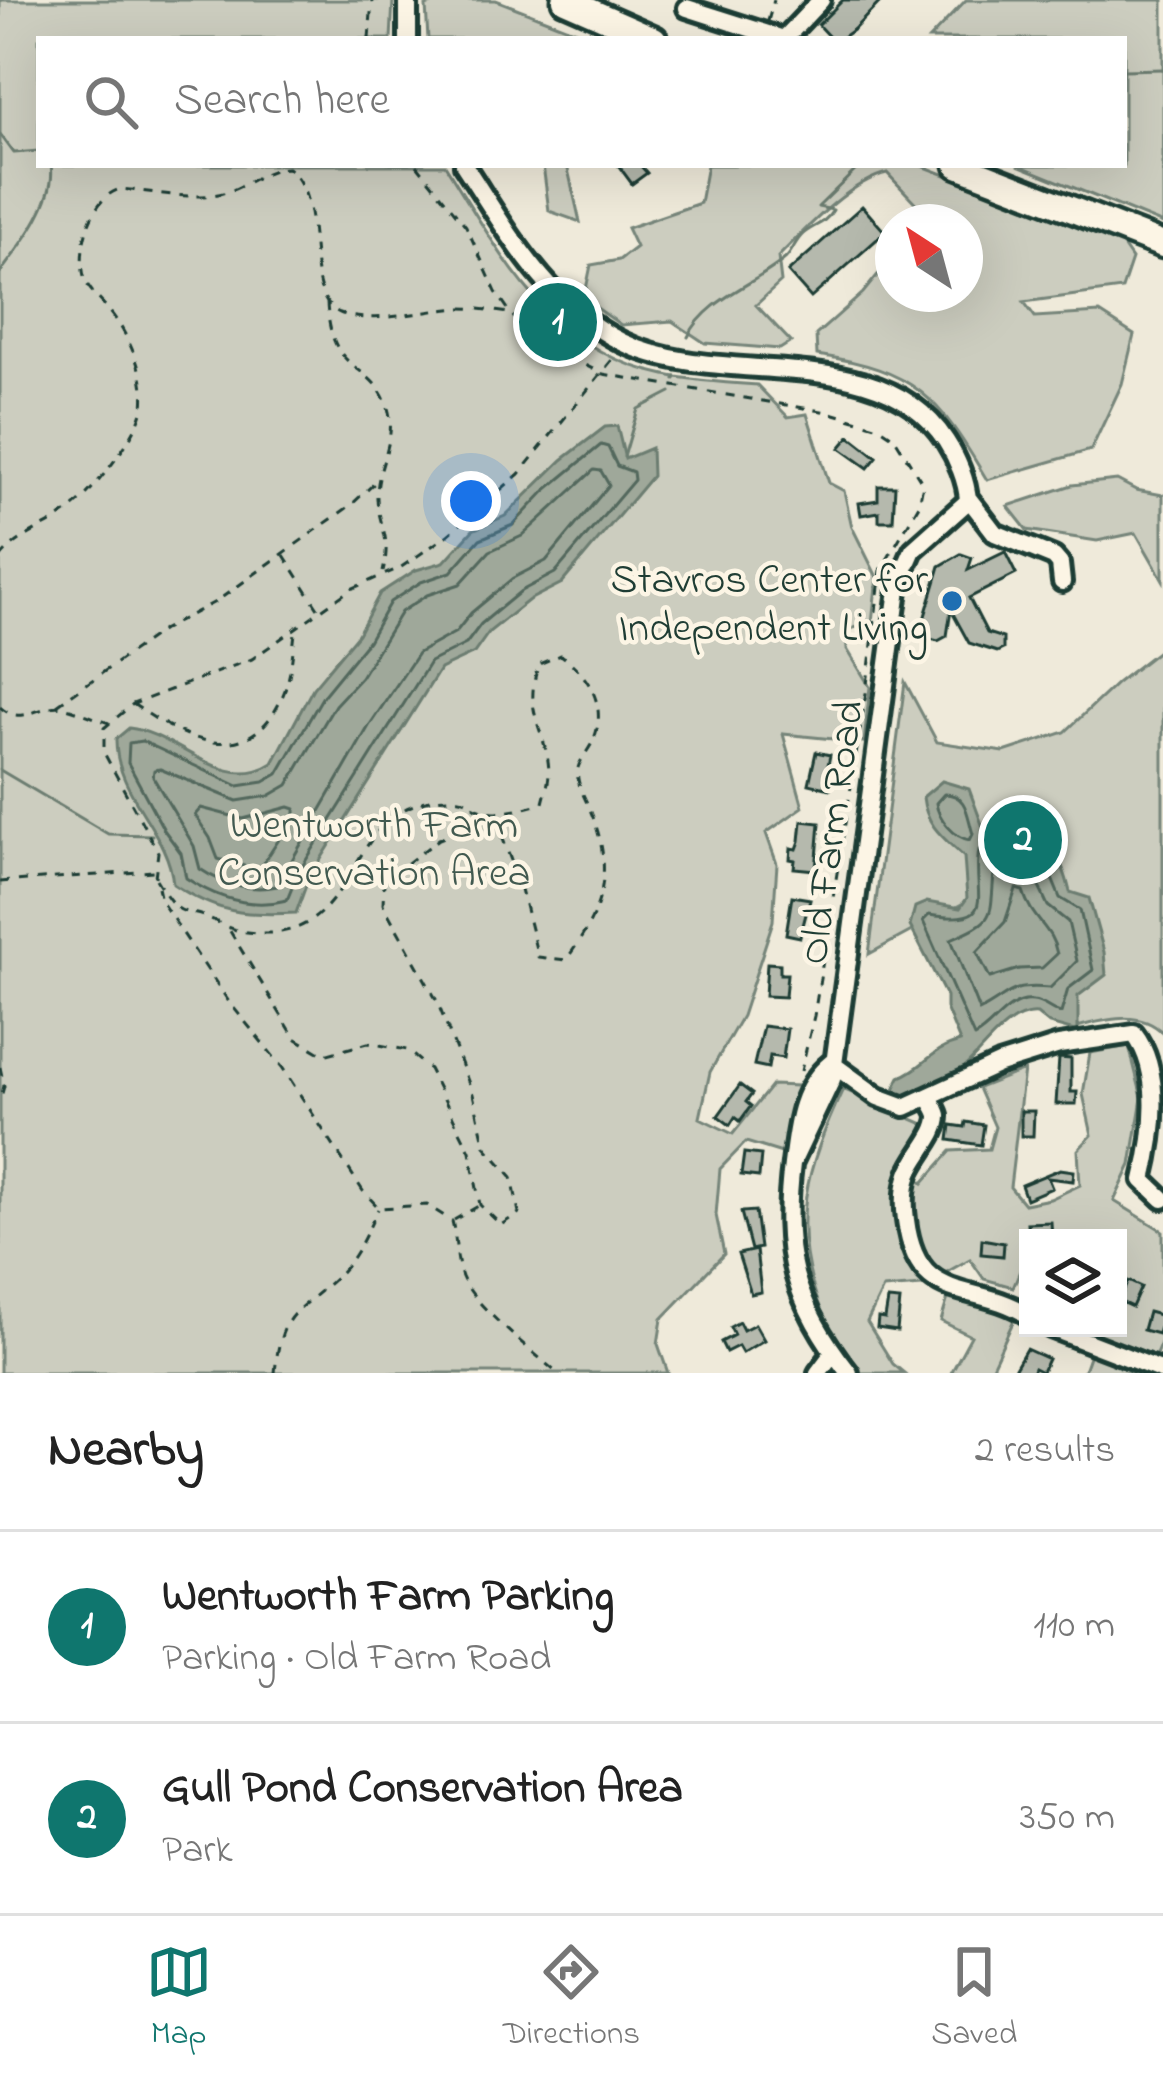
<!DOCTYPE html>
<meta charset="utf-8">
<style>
body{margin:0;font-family:"Indie Flower",sans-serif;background:#f6f6f6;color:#222}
.controls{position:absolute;right:36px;bottom:36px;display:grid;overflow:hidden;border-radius:0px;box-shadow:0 12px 48px #0002}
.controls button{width:108px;height:108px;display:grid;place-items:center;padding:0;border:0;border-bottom:3px solid #e0e0e0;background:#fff;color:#222;font:60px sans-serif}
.compass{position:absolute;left:875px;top:204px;width:108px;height:108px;border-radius:50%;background:#fff;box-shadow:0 12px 48px #0002;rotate:324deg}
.you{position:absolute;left:471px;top:501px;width:42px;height:42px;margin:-30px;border:9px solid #fff;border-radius:50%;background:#1a73e8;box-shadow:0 0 0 18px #1a73e833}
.badge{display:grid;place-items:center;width:78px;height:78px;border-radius:50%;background:#0f766e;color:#fff;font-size:39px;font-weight:700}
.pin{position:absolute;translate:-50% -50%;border:6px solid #fff;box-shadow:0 3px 12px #0006}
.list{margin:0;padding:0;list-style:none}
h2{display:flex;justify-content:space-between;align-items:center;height:156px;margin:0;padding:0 48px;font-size:51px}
h2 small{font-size:39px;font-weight:400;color:#767676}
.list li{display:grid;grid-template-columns:78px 1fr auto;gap:36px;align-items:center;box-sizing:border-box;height:192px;padding:0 48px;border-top:3px solid #e0e0e0}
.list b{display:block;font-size:45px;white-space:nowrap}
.list p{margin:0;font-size:39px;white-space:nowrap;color:#767676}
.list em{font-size:39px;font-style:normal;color:#767676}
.icon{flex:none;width:66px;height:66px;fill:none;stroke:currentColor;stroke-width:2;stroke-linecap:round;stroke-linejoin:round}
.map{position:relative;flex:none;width:1163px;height:1373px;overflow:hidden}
.search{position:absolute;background:#fff;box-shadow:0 12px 48px #0002;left:36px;right:36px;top:36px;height:132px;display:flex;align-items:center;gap:30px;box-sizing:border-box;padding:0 42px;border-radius:0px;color:#767676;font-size:45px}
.sheet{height:540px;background:#fff}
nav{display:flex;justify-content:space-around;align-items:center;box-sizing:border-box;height:168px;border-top:3px solid #e0e0e0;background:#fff;font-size:33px;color:#767676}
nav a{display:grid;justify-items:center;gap:6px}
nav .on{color:#0f766e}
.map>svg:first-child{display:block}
.green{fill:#cccdbf;stroke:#76857a;stroke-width:3}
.water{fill:#9fa89a;stroke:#6c7d71;stroke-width:3}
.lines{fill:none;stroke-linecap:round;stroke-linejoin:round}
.shore{stroke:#52685d;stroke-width:3}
.stream{stroke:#6c7d71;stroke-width:3}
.building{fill:#b5b9ad;stroke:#1f3d34;stroke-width:3}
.minor-casing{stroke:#1f3d34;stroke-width:26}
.highway-casing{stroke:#1f3d34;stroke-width:33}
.path{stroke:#1f3d34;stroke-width:3;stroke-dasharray:9 9;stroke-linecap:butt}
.minor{stroke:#fcf5e5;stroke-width:16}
.highway{stroke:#fcf5e5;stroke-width:24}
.poi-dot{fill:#1f6fb2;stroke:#fcf5e5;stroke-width:4.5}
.labels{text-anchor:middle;stroke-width:9;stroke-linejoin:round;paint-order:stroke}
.poi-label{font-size:42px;fill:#1f3d34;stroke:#fcf5e5;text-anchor:end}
.park-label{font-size:42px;fill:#425a50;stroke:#fcf5e5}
.street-label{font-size:42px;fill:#1f3d34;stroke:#fcf5e5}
</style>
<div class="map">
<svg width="1163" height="1373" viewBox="0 0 1163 1373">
<rect width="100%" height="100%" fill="#efeada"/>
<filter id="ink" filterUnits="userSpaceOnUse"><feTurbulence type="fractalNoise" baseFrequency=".00833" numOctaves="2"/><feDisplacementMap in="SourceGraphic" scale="24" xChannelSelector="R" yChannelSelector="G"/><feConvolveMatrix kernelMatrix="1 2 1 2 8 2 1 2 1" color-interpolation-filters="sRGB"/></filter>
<g filter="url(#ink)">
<!-- green -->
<path class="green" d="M0 0H393L391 39H39V165H445C503 257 548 351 665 375 695 381 727 383 757 385L788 417 807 414 829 483 844 491 852 527 877 577 872 623 846 630 847 649 870 687 864 742 783 734 803 807 766 833 777 864 773 921 742 1016 710 1072 700 1118 733 1134 772 1085 798 1086 782 1153 746 1142 720 1169 716 1215 724 1254 662 1319 658 1344 668 1373H0Z
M441 0H496L596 39H428L426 6Z
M966 0H1163V224L1018 165H1124V39H929Z
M543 165H567L580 222 549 211Z
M707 165H920L1121 243 1132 259 1122 289 1024 302 1035 317 1100 313 1134 335 1122 384 1091 450 987 480C938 397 916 370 817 355L816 335 863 293 893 256V294H965V222H920L926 214 887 173C849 182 805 230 778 257L781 282 756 305 791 342 780 349 705 343 672 321 621 325 584 299 591 265 619 260 636 247 627 228 700 203Z
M1117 480 1136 490 1163 495V580L1136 533 1097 541 1027 530 1008 506 1072 485Z
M1163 647V1033C1138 1008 1103 1021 1072 1028L997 885 869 954 905 682 937 742 1004 752 1065 732 1117 683Z
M1129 1046 1142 1098 1131 1165 1114 1201 1163 1231V1338L1148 1373H1083L1099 1328H1118V1238H1028V1252L1013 1287 984 1279 970 1259 922 1286 883 1289 867 1322 893 1364 904 1373H860C844 1357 830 1331 821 1310 788 1224 806 1169 843 1089L926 1125 903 1165 923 1183 951 1151 989 1149 995 1127 978 1088 1024 1070 1010 1187 1024 1204 1050 1199 1080 1185 1078 1150 1092 1135 1083 1094 1090 1053Z
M948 1298 1000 1308 1015 1318 989 1373H951L971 1336 941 1321Z"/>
<!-- water -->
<path class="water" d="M617 426 625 459 651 448 652 476 562 583 529 600 489 632 474 653 440 669 308 880 296 913C244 916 217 913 173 884 169 831 115 795 116 739L129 728C177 733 224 795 273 763L313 688 358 634 380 593 416 570 444 562 473 530 505 516 562 460 605 427Z
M942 781 969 789 983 827 997 844C1005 841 1017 834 1025 833 1053 831 1065 871 1070 892L1089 898 1104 952 1106 975 1078 996V1032L1049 1024 1037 1014C1004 1011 979 1059 954 1076 938 1087 919 1093 900 1097L893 1091 900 1077C925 1067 931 1049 960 1042L946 1008V996L910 926 915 907 927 902 960 908 967 898 964 857C944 838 926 826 923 797Z"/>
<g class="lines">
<!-- shore -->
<path class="shore" d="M601 445 608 447 617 466 633 472 634 480 555 573 521 591 481 624 466 644 430 662 298 873 287 900C251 909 216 898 186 878L181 853 164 830 128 763 129 743 142 741 238 786 264 782 278 774 323 696 368 641 390 602 421 582 451 572 480 539 513 525 545 491Z
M594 470 601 471 609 485 546 561 513 578 471 613 456 632 418 653 369 726 277 886C251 892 222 884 200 869L194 846 153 777 154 770 160 769 237 801 269 796 288 785 335 705 361 677 401 612 427 595 460 584 490 551 522 536Z
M944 794C968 794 967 816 973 834L970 840C954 838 938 818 936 803Z
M289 807 295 809V815L259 870 218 859 210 838 195 815 201 808 243 819Z
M1026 846 1042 854 1060 898 1080 910 1093 970 1068 989 1061 1013C1051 1011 1044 1002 1033 1001 1007 998 994 1027 974 1037L923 921 929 915C1001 926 971 895 979 850L999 856Z
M1028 863 1048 906 1068 922 1077 961 1050 988C1007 984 1012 994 979 1011L951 939C996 919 990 920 994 873Z
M1016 889 1023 891C1032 921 1052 927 1057 954L1042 968 1019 969 990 978 977 952 1005 922Z"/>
<!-- stream -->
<path class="stream" d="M1124 70 1163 69
M0 134 14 153 39 151
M0 273C21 245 57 200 51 165
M688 337C706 299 756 284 786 258 793 251 795 241 803 234 814 225 825 224 833 210L818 207 861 165
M675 379 676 377
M624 457 638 409 671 392
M0 770 108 834 152 835"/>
</g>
<!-- building -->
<path class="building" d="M843 0H882L854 29 840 39H831L818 25Z
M618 165H640L647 173 632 184Z
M862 206 885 232 811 298 788 272Z
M850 436 877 457 868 468 840 448Z
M878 486H895L893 521H879V512L861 515 859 503 878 500Z
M1005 552 1016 574 969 598 987 633 1003 638V649L997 652 969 643 951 610 947 636 938 641 930 639 924 628 925 616 940 566 961 554 972 558 968 570Z
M816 752 830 755 828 765 835 767 830 789 809 784Z
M802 821 820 823 816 870 794 868 795 860 790 859 791 848 797 849 800 841Z
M792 896 810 899 800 937 786 934Z
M767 963 780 964V974H787L785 997 765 996Z
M763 1026 787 1029 783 1058 770 1056 768 1068 754 1065Z
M1059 1058 1071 1059V1092H1077L1076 1104H1056Z
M740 1085 752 1094 746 1102 751 1106 740 1121 735 1117 730 1125 718 1116Z
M1021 1111H1034L1033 1136H1021Z
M966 1122 984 1125 981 1145 949 1140 951 1125 965 1127Z
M744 1153 761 1155 759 1177 741 1175Z
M1060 1169 1074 1171 1073 1181 1048 1178 1052 1188 1026 1199 1021 1185Z
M755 1211 760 1248 751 1250 741 1212Z
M1051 1222 1052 1238H1028L1027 1223Z
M982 1239 1004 1243 1003 1256 981 1254Z
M756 1250 761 1292 751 1294 738 1254Z
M1128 1281 1141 1287 1132 1307 1119 1301Z
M888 1300 900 1301 897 1331 877 1328 878 1318 885 1319Z
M1148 1312 1163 1316 1158 1334 1143 1330Z
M739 1322 743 1330 755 1324 764 1340 742 1353 738 1346 726 1352 721 1342 734 1335 730 1327Z
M1026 1349 1048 1359 1042 1372 1034 1368 1032 1373H1012Z"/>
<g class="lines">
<!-- minor casing -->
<g class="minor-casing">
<path id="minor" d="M687 8 784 39 821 0
M408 39V0
M464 165C508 232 547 305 622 342 721 391 879 337 946 441 957 458 967 481 968 501L913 550 899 582 832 1079 793 1161
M969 499 995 533 1054 557 1060 564 1062 582
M831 1063 878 1097 905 1107 999 1064 1059 1045 1134 1034C1163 1071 1154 1136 1143 1180L1163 1199
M831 1063C799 1089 797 1127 792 1164 781 1253 793 1302 849 1373
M929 1098C931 1101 937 1111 938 1115 939 1134 915 1156 909 1174 904 1188 904 1205 906 1220 917 1308 974 1280 1028 1315
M1051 1328 1163 1371
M818 1373 833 1353"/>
</g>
<!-- highway casing -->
<g class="highway-casing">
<path id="highway" d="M565 0 654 39
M958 165 1163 245"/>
</g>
<!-- path -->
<path class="path" d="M768 21 774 0
M369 39 372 0
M417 165 466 226 496 292 528 337 603 374 828 412 879 427 894 437 923 484 919 505 881 570 866 693 814 1016 801 1071
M327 303C331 378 369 358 387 405 399 439 376 465 377 498 379 529 392 534 383 572
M284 555 318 608
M0 558C20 533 52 527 75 506 95 488 140 433 143 407 147 378 129 335 111 313 102 301 87 290 84 276 77 248 91 197 120 189 152 191 195 202 226 192 248 186 265 168 288 168 329 200 299 297 340 313 371 326 428 309 462 308 478 308 494 311 509 313
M133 704C187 742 253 773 285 690 292 671 293 646 296 625
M57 705 164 629 217 601 351 505 379 479
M0 707C23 728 40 702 63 707 78 711 94 718 109 723
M155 877 158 852 104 753V728L133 704 252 659 351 589 400 568 448 535 519 474 616 355
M156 879C185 927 179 902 219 923 233 931 247 933 263 933 350 936 347 834 409 807 424 800 448 795 464 800 473 804 470 806 480 809 501 816 522 809 543 803 545 794 549 782 549 773 548 730 521 714 539 664L561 655C590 676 609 708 592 743 588 751 580 760 578 768 575 783 586 799 591 812 615 872 603 910 566 960L538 957 520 885 503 839 480 824 439 839 384 881 383 904 437 1001 473 1094 485 1146 512 1177 519 1213 501 1225 480 1205 470 1151 429 1069 407 1050 368 1043 324 1055 295 1038 228 928
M0 882 153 871
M158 887 161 901 229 1002 282 1067 363 1191 379 1208 427 1205 452 1221C457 1240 455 1258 462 1277 474 1306 532 1351 557 1373
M0 1067 4 1086 0 1101
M454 1220 480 1205
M275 1373C281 1307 297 1316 339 1274 357 1256 367 1232 378 1209"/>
<!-- minor -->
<use href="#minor" class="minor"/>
<!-- highway -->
<use href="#highway" class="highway"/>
</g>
</g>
<!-- markers -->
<circle class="poi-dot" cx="952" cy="601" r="12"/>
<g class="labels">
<!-- poi labels -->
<g class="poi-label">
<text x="928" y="592">Stavros Center for<tspan x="928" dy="48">Independent Living</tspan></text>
</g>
<!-- park labels -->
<g class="park-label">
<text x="374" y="837">Wentworth Farm<tspan x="374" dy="48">Conservation Area</tspan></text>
</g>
<!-- street labels -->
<g class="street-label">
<text transform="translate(829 832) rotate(-82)" y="15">Old Farm Road</text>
</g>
</g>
</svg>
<div class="controls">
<button><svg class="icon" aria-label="layers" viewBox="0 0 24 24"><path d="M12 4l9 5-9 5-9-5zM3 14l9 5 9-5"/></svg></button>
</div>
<svg class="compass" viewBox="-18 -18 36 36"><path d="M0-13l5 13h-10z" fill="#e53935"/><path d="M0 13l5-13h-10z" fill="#767676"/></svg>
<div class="you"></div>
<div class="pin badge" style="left:558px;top:322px">1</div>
<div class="pin badge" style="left:1023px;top:840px">2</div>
<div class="search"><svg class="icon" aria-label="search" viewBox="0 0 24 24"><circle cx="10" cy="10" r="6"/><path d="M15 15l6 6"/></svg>Search here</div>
</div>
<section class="sheet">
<h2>Nearby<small>2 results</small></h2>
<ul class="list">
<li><span class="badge">1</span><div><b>Wentworth Farm Parking</b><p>Parking · Old Farm Road</p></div><em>110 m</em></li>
<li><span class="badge">2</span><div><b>Gull Pond Conservation Area</b><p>Park</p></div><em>350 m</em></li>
</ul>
</section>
<nav>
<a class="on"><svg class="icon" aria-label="map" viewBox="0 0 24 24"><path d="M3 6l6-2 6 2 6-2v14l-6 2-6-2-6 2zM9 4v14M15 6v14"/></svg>Map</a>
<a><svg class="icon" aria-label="directions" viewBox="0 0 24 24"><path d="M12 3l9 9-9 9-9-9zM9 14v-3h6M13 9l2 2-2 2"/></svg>Directions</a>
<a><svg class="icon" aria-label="saved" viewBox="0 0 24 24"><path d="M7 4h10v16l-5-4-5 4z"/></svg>Saved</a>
</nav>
